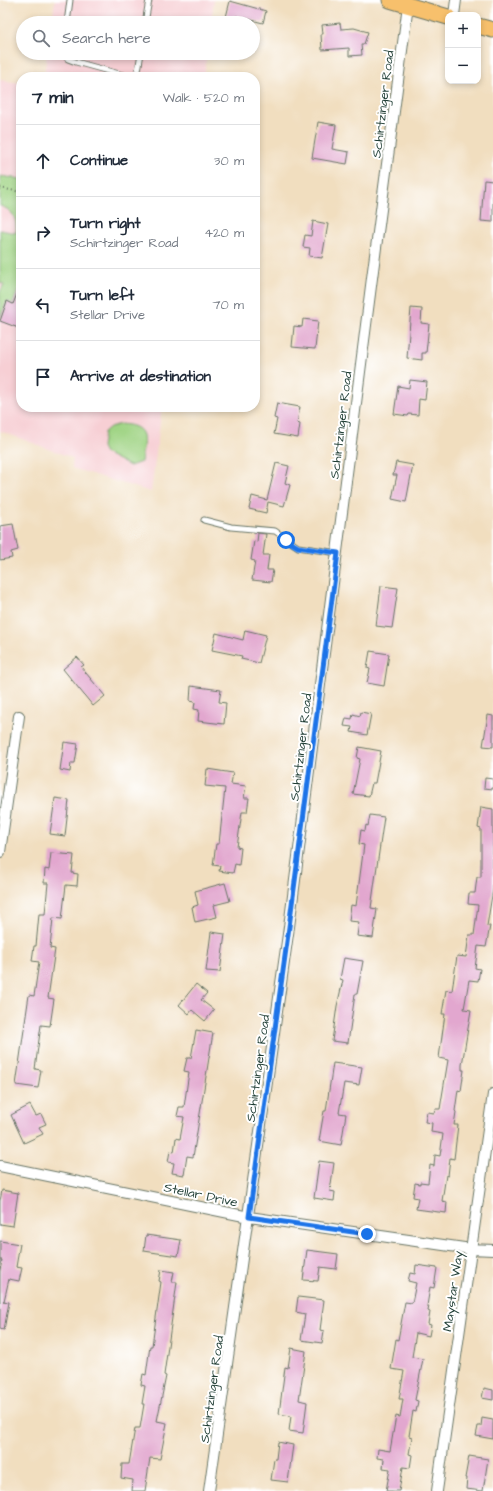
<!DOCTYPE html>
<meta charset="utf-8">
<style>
body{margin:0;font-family:"Architects Daughter",sans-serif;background:#f2f2f3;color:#1f2937}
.controls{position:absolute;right:12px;top:12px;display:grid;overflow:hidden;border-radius:8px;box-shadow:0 2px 6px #0003}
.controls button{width:36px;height:36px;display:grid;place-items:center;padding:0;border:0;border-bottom:1px solid #e0e1e3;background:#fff;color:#1f2937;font:20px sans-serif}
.stop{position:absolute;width:12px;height:12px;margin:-9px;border:3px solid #1a73e8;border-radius:50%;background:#fff}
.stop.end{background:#1a73e8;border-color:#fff;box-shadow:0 1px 4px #0008}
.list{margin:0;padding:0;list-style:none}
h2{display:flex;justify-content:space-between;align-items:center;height:52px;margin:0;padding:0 16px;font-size:17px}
h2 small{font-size:13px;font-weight:400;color:#747a83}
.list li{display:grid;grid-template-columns:26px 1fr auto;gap:12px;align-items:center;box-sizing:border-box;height:72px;padding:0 16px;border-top:1px solid #e0e1e3}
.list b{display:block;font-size:15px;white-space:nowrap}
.list p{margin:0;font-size:13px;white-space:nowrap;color:#747a83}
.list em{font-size:13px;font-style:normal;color:#747a83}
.icon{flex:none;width:22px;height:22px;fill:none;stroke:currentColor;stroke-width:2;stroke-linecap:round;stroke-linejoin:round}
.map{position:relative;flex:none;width:493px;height:1491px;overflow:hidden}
.search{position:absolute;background:#fff;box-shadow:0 2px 6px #0003;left:16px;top:16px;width:244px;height:44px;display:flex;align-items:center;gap:10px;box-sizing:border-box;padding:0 14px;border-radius:22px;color:#747a83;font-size:15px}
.panel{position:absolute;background:#fff;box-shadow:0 2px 6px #0003;left:16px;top:72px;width:244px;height:340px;border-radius:16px}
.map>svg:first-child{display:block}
.built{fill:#f7cfd4}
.green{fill:#a0d485;stroke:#60885c}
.building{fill:#e2a7cf}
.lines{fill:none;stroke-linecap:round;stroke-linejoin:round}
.service-casing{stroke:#687565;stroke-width:7}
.minor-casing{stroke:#687565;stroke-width:12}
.primary-casing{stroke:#687565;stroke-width:17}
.path{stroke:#687565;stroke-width:2;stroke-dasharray:1 3;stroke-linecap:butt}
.service{stroke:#fff;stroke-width:5}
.minor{stroke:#fff;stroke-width:10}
.primary{stroke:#f7c06c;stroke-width:15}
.route{stroke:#1a73e8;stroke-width:5}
.labels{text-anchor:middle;stroke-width:4;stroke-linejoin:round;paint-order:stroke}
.street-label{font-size:13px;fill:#1f3d34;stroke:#fff}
</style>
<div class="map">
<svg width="493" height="1491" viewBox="0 0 493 1491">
<rect width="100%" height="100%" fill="#fff"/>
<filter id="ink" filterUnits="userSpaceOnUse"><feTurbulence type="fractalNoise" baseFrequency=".025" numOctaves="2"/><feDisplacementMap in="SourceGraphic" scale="8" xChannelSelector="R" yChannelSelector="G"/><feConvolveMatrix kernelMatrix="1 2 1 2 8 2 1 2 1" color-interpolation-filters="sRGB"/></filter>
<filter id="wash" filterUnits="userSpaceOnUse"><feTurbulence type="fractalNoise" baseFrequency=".012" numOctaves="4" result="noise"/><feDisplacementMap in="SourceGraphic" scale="16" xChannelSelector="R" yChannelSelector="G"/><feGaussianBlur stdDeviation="0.9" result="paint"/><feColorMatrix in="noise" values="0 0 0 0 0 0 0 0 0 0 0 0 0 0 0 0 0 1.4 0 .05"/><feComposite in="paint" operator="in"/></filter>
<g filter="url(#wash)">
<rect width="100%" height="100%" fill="#f1debf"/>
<!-- built -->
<path class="built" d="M55 0H214L211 23H52Z
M47 53H207L204 77H44Z
M0 80 21 83V407H162L151 492 72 468 73 458 0 431Z"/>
<!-- green -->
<path class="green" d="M0 176 21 179V292L18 291 13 304 7 301 0 318V292L4 284 0 283V230L16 233C17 220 14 210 0 206Z
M121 424C150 426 144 439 141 462L130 466 105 453 102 447 104 432 110 427Z"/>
<g id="blocks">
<!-- building -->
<path class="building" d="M230 1 266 11 263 23 236 16 235 23 225 21Z
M340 23 341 29 354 28 368 32 364 44H361L362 55 349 56V48L322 50 321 34H323L322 25Z
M318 122 336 125 332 149 349 152 347 164 312 158Z
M484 180 493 181V222L481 221Z
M313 221 328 224 322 258 309 256 310 248 303 247 305 235 311 236Z
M21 284V329L0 321 7 301 13 304Z
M411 308 422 309 421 323 429 324 426 353H422V360L407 358Z
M303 319 318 321 315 349 292 347 294 326 302 327Z
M410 380 427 382 425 400 419 399 418 415 409 414 408 416 394 414 398 386 409 388Z
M277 403 300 407 297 423 300 424 298 438 274 434 277 419 274 418Z
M396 462 413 465 406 502 392 499 397 475H393Z
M276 463 289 466 285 483 290 485 284 506 268 502 266 513 249 509 252 496 267 500Z
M13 524 18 550 11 552 12 558 0 560V526Z
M258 533 266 534 263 555H269L267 570H273L271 582 252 580 255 561 251 560 254 541 257 542Z
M381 586 398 588 392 628 376 626Z
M245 630 266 635 259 663 241 659 242 656 212 650 216 633 243 640Z
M370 651 389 654 384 686 367 683 370 669 367 668Z
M77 657 84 665 81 667 105 696 93 706 63 669Z
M191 686 221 690 219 702 226 703 224 724 198 721 199 710 194 709 195 702 190 701Z
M361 712 371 714 367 735 351 732 352 727 344 726 346 718 352 719 353 714 360 716Z
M488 715 493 716V747L483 746Z
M64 742 78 744 75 763H71L70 772 60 770Z
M359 747 381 751 375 783H372L369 796 353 794 360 759 357 758Z
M207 769 233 773 231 784 246 786 244 798H249L247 812H242L237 847 241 848 239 865 235 864 233 873 219 871 220 866 213 865 216 844H219L225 788 205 786Z
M485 778 493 779V789L484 788Z
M55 798 69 800 65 836 50 834Z
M481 807 493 809V889L487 926H490L486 947 478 946 475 968 480 969 478 981 469 980 464 1009 471 1010 462 1065V1070H464L461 1091 458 1090 455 1111 456 1112 454 1125H458L454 1159 450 1158 448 1176 446 1175 442 1201 447 1202 446 1213 416 1209 418 1198 413 1197 415 1183 420 1184V1182L428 1183 430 1165 434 1166 435 1155 440 1156 443 1134 431 1132 432 1123 425 1122 427 1112 434 1113 435 1109H440L448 1060 439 1058 445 1014H442L446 990 452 991 457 956 466 957 469 935H474L478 905 468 904 469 893H475L477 877H481V829L478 828Z
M370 815 384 817 371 908 377 909 373 938 357 936 359 922 349 921 351 905 356 906 364 845 359 844 361 830 365 831 366 825 368 826Z
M51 853 74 855 72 873 78 874 77 886 66 885 62 919 53 918 50 948 55 949 48 998 54 999 50 1026 41 1025 35 1069 41 1070 38 1088 16 1085 29 995 34 996 39 962 32 961 34 946H36L39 914H45L48 883H44L45 869 49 870Z
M225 883 230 901 214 905 217 917 195 922 192 907 198 905 195 891Z
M211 932 225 934 220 972 206 971Z
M344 958 363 961 357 994H355L348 1043 332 1041 337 1006 343 980 340 979Z
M196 984 207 993 201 1000 214 1010 205 1021 192 1010 189 1014 179 1005Z
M196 1030 213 1033 193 1157 187 1156 184 1175 172 1173 174 1163 168 1162 170 1151 174 1152 176 1138 180 1139 184 1117 177 1116 179 1107H184L189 1072 184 1071 187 1058H191Z
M333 1063 362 1067 359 1085 344 1083 339 1113 346 1114 341 1145 319 1141 324 1111H326Z
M30 1105 36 1116 41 1114 46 1124 39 1127 43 1134 24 1143 11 1115Z
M319 1161 334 1163 330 1191 335 1192 334 1201 314 1198Z
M2 1190 18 1193 13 1226 0 1224V1201Z
M146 1235 181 1240 178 1256 144 1251Z
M0 1241 20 1244 16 1267 22 1268 19 1281 9 1279 4 1301H3L9 1302 4 1330 0 1329V1271L2 1260H0Z
M307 1250 338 1254 336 1269 320 1267 318 1281 303 1280Z
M416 1265 437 1268 434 1288 430 1287 427 1306H429L428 1311 430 1312 428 1324 431 1325 429 1336 416 1333 412 1357 423 1359 415 1400 418 1401 416 1412 413 1411 409 1436 412 1437 409 1454 412 1455 410 1468 403 1467 399 1491H386L390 1469 383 1468 384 1459 377 1458 378 1449 390 1451 396 1416 400 1417 403 1399H399L404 1371 391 1369 396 1339 398 1340 405 1302 412 1303 416 1283 408 1281 410 1273 415 1274Z
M161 1270 174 1272 172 1282H177L164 1375 166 1376 157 1421 167 1423 160 1459 150 1458 145 1491H132L133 1480 121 1478 122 1464H129L135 1428H140L144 1404H142L145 1386 141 1385 143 1374 146 1375 150 1346H152L161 1282 159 1281Z
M298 1297 324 1300 320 1330 324 1331 322 1343 301 1340 305 1314 296 1312Z
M291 1348 306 1351 299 1400 307 1402 303 1433 289 1431 291 1416 279 1414 285 1367 288 1368Z
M484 1388 493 1390V1400L482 1398Z
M482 1418 493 1420V1439L476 1436 478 1426H481Z
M278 1442 293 1445 288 1482 271 1480 274 1459H276Z
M469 1456 488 1459 483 1491 466 1489 467 1478H465Z"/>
</g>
</g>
<g filter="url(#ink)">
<use href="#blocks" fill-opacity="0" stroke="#687565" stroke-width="1"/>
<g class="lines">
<!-- service casing -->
<g class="service-casing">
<path id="service" d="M67 23 70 0
M145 23 149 0
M64 53 68 59 76 62 130 77
M137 77 141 53
M204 520 231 527 275 531 298 547 338 553"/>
</g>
<!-- minor casing -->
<g class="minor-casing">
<path id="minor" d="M454 15 456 0
M0 852 19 716
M0 1166 249 1217 471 1249 493 1250
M209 1491 289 927 372 278 408 5
M437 1491 493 1094"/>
</g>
<!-- primary casing -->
<g class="primary-casing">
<path id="primary" d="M390 0 448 17
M478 26 493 30"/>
</g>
<!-- path -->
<path class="path" d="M0 188 21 192"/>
<!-- service -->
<use href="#service" class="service"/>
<!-- minor -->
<use href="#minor" class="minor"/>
<!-- primary -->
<use href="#primary" class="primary"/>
</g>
</g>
<g class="lines" filter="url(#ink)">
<!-- route -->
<path class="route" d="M286 540 298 547 338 553 289 927 249 1217 367 1234"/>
</g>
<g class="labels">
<!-- street labels -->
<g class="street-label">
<text transform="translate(382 104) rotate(-83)" y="5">Schirtzinger Road</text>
<text transform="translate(340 425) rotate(-83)" y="5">Schirtzinger Road</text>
<text transform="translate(300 747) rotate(-83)" y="5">Schirtzinger Road</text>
<text transform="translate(257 1068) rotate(-82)" y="5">Schirtzinger Road</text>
<text transform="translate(201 1194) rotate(12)" y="5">Stellar Drive</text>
<text transform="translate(452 1291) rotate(-82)" y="5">Maystar Way</text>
<text transform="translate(211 1389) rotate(-82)" y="5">Schirtzinger Road</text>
</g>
</g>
</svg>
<div class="controls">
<button>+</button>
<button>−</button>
</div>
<div class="stop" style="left:286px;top:540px"></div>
<div class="stop end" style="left:367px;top:1234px"></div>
<div class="search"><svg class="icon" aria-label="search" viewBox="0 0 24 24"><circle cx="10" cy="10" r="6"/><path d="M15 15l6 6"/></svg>Search here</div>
<section class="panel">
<h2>7 min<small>Walk · 520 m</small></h2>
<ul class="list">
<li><svg class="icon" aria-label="ahead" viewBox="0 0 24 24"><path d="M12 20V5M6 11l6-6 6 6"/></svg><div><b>Continue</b></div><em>30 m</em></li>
<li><svg class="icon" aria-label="right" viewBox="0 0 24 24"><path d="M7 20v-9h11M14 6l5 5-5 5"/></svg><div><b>Turn right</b><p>Schirtzinger Road</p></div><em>420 m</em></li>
<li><svg class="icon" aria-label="left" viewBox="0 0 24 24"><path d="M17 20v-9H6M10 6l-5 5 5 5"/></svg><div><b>Turn left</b><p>Stellar Drive</p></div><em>70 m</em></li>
<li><svg class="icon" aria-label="arrive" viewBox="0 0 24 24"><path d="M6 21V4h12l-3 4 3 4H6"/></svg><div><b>Arrive at destination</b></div></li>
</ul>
</section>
</div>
